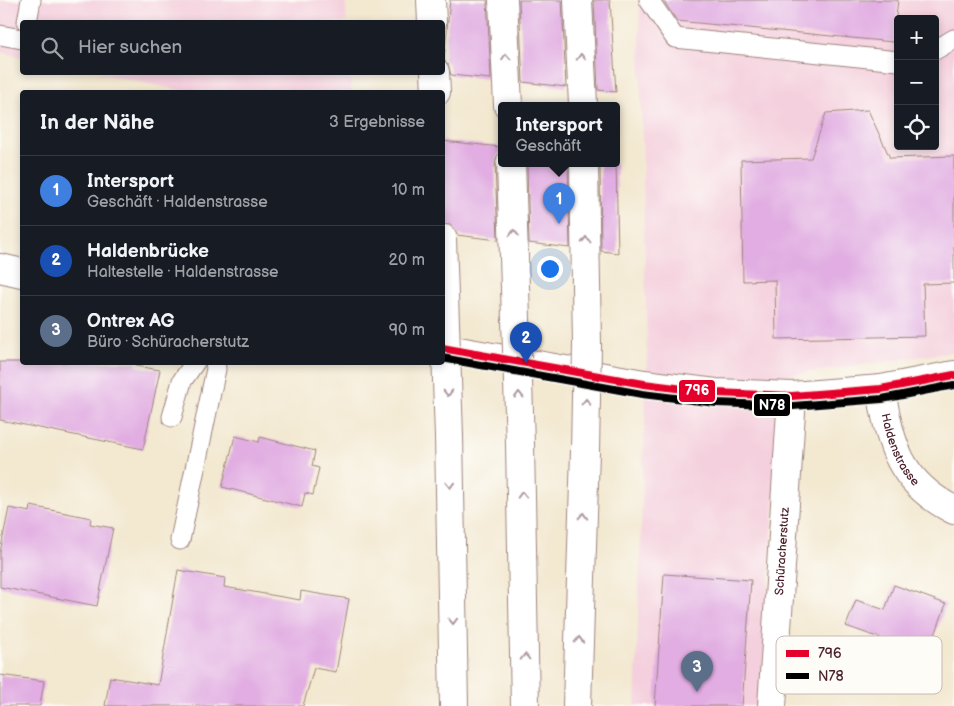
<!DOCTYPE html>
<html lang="de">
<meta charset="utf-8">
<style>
body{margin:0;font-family:"Balsamiq Sans",sans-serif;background:#20242c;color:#f1f3f6}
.controls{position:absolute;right:15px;top:15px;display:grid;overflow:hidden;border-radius:5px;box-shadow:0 2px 8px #0003}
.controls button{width:45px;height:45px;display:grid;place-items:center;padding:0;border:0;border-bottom:1px solid #363941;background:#171b24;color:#f1f3f6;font:25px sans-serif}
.you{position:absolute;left:549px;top:268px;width:18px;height:18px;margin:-12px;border:4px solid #fff;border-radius:50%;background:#1a73e8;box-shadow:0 0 0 8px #1a73e833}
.badge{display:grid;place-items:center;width:32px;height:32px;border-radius:50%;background:#0b8043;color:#fff;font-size:16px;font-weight:700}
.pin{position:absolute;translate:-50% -41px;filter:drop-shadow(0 1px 2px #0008)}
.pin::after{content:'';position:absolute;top:26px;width:18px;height:15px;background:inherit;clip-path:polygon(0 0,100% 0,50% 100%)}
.popup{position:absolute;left:498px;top:102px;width:122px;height:65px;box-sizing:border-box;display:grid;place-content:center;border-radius:5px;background:#171b24;filter:drop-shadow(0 1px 4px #0005);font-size:16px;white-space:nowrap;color:#9ea1a6}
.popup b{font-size:19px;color:#f1f3f6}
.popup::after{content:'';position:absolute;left:50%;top:100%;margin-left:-10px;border:10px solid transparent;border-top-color:#171b24}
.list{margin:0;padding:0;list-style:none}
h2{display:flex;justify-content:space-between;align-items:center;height:65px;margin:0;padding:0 20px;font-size:21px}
h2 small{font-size:16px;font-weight:400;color:#9ea1a6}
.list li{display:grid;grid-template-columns:32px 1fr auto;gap:15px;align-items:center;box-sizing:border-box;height:70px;padding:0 20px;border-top:1px solid #363941}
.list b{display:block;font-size:19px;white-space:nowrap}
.list p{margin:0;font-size:16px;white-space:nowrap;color:#9ea1a6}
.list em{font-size:16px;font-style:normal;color:#9ea1a6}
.icon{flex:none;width:28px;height:28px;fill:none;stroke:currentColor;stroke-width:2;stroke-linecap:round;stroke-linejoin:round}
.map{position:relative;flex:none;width:954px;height:706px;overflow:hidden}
.search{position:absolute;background:#171b24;box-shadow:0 2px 8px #0003;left:20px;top:20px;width:425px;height:55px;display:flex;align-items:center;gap:12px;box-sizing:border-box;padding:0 18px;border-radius:5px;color:#9ea1a6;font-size:19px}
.panel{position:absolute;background:#171b24;box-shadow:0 2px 8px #0003;left:20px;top:90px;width:425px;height:275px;border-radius:5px}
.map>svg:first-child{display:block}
.built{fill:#f4cfdd;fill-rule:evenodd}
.building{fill:#e1ade2}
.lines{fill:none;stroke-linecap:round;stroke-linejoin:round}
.service-casing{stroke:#9e847e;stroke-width:21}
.minor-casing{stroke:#9e847e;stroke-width:30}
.tertiary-casing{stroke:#9e847e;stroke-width:30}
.motorway-casing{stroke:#9e847e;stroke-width:30}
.service{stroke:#fff;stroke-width:19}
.minor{stroke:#fff;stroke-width:28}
.tertiary{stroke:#fff;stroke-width:28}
.motorway{stroke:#fff;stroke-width:28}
.motorway-bridge-casing{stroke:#9e847e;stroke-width:30;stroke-linecap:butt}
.motorway-bridge{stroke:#fff;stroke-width:28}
.bus-1-casing{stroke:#fdfcf7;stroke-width:11}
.bus-2-casing{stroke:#fdfcf7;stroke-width:11}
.bus-1{stroke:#e4002b;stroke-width:8}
.bus-2{stroke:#000;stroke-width:8}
.oneway{stroke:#ae9aa0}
.labels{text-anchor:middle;stroke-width:4;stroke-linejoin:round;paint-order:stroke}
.street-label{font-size:12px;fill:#4a1f2b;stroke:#fdfcf7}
.key{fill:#fdfcf7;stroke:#c7baba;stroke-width:1}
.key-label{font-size:14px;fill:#4a1f2b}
.line-badge{stroke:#fdfcf7;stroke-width:2}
.badge-label{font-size:14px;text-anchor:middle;font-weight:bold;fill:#fff}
</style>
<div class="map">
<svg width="954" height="706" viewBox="0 0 954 706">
<rect width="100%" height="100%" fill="#fdfcf7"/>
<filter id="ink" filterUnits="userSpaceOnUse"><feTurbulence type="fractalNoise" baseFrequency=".02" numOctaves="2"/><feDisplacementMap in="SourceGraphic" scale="10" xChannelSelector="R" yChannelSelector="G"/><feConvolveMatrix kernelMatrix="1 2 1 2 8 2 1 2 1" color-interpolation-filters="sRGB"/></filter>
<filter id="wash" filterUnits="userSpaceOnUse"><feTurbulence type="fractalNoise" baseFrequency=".0096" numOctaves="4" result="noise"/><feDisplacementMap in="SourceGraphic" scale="20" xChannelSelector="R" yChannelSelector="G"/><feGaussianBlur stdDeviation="1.12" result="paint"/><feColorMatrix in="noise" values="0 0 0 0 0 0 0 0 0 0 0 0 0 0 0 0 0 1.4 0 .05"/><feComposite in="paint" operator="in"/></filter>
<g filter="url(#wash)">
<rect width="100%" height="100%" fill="#f3e8d0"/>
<!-- built -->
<path class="built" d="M0 0H345L347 22H22V57L0 52Z
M639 0H954V352L782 376 761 706H635L647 356ZM898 19H935V146H898Z
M96 73H350L352 92H189Z"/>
<g id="blocks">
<!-- building -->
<path class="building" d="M450 0H487L491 79 451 75 448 64 444 60Z
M519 0H562L566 87 523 82Z
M594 0H610L616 92 598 90Z
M663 0H898L893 42 677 21Z
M868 110 890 158 954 156V283L923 284 925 336 776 339 775 280 743 281 741 160 811 158 826 113Z
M442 141 502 147V151L497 156 495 164 498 240 457 235 455 230 450 225 442 224Z
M527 163H568L570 248 529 243Z
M600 163H616L618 253 601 251Z
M0 362H137L136 366 160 370 143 449 0 420Z
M235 436 259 442 260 437 315 451 312 466 319 468 313 495 305 493 302 507 222 487Z
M31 506 91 518 90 524 113 528 97 606 0 587V552L9 508 30 512Z
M178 570 225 578 224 587 300 600 301 591 349 599 336 672 314 668 303 706H105L110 677 158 685Z
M664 574 751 580 742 706H655Z
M894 585 946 604 928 655 846 626 856 600 885 610Z
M0 675 44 681 40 706H0Z"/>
</g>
</g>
<g filter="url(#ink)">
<use href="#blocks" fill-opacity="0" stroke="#9e847e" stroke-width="1"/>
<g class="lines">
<!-- service casing -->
<g class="service-casing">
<path id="service" d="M649 0 675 38 898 61
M27 22 31 0
M0 35 22 39
M935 50 954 39
M172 417 182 381 195 362
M180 540 216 369 215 362"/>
</g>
<!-- minor casing -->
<g class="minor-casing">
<g id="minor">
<path id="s1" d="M881 389C890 445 900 483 954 510"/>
<path id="s2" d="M772 706 792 396"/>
</g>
</g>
<!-- tertiary casing -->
<g class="tertiary-casing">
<path id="tertiary" d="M0 268 22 273
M442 348 644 384 716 393 792 396 881 389 954 375"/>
</g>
<!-- motorway casing -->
<g class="motorway-casing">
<path id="motorway" d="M431 0 432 22
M503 0 508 105
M578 0 583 105
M435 72 436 92
M449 436 454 706
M520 444 525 706
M577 706 585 451"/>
</g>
<!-- service -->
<use href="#service" class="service"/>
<!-- minor -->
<use href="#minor" class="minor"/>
<!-- tertiary -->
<use href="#tertiary" class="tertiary"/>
<!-- motorway -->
<use href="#motorway" class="motorway"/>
<!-- motorway-bridge casing -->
<g class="motorway-bridge-casing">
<path id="motorway-bridge" d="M511 163 520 444
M584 163 587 345 585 451
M442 239 449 436"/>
</g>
<!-- motorway-bridge -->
<use href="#motorway-bridge" class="motorway-bridge"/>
<!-- bus-1 casing -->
<g class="bus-1-casing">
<path id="bus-1" d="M442 348 644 384 716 393 792 396 881 389 954 375"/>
</g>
<!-- bus-2 casing -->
<g class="bus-2-casing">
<path id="bus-2" d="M442 358 642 394 716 403 793 406 882 399 954 385"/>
</g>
<!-- bus-1 -->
<use href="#bus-1" class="bus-1"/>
<!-- bus-2 -->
<use href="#bus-2" class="bus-2"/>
</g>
<!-- one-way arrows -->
<defs><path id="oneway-chevron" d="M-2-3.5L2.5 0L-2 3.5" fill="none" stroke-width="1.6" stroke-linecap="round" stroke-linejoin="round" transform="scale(1.25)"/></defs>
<g class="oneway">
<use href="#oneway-chevron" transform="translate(506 57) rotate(-93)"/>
<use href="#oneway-chevron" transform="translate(581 57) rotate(-92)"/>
<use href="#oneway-chevron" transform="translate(514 233) rotate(-92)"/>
<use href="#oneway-chevron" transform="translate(586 240) rotate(-91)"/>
<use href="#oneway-chevron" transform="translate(448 393) rotate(89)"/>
<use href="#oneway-chevron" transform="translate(519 395) rotate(-91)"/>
<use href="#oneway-chevron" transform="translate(586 402) rotate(-89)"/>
<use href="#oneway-chevron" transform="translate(450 485) rotate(89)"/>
<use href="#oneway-chevron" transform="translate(522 495) rotate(-91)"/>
<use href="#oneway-chevron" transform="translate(583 516) rotate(-88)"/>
<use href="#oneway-chevron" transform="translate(453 621) rotate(89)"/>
<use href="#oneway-chevron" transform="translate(579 640) rotate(-88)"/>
<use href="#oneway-chevron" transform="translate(525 657) rotate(-91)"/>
</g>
</g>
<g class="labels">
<!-- street labels -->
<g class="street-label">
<text dy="4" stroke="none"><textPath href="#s1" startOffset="64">Haldenstrasse</textPath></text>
<text dy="4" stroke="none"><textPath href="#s2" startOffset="155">Schüracherstutz</textPath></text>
</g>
</g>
<!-- legend -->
<rect x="776" y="636" width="166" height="58" rx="8" class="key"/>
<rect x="786" y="650" width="23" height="7" fill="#e4002b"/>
<rect x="786" y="673" width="23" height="6" fill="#000"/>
<g class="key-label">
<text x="818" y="658">796</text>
<text x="818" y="681">N78</text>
</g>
<g class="line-badge">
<rect x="678" y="379" width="38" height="24" rx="5" fill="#e4002b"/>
<rect x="753" y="393" width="38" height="24" rx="5" fill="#000"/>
</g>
<g class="badge-label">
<text x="697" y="395">796</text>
<text x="772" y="410">N78</text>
</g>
</svg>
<div class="controls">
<button>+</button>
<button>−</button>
<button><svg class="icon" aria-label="locate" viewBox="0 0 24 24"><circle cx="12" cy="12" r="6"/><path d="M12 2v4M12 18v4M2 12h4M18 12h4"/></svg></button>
</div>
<div class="you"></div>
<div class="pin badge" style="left:559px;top:224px;background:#3f7fe0">1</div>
<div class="popup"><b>Intersport</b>Geschäft</div>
<div class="pin badge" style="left:526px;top:363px;background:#1a4fb4">2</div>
<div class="pin badge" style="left:697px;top:692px;background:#5c6f8a">3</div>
<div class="search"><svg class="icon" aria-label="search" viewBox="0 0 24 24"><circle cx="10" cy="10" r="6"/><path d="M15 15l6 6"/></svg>Hier suchen</div>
<section class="panel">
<h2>In der Nähe<small>3 Ergebnisse</small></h2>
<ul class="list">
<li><span class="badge" style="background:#3f7fe0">1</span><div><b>Intersport</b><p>Geschäft · Haldenstrasse</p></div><em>10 m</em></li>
<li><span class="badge" style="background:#1a4fb4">2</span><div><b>Haldenbrücke</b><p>Haltestelle · Haldenstrasse</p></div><em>20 m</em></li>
<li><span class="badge" style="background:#5c6f8a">3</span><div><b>Ontrex AG</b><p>Büro · Schüracherstutz</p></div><em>90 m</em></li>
</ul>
</section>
</div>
